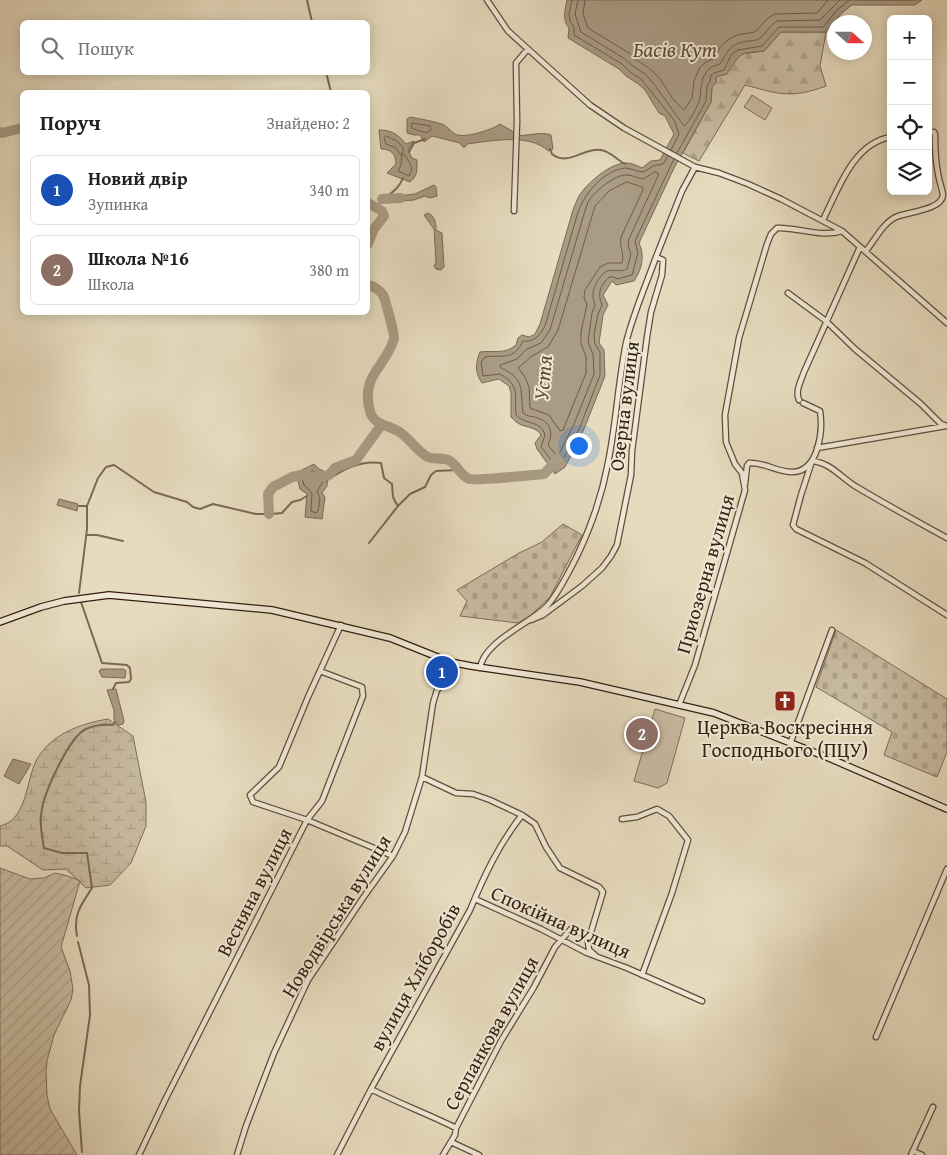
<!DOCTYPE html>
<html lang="uk">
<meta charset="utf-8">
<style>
body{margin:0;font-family:"Gentium Book Plus",serif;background:#f2f2f2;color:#202124}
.controls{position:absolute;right:15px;top:15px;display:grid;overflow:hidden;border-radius:8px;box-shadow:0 2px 12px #0003}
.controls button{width:45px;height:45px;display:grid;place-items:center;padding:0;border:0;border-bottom:1px solid #e0e0e0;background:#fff;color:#202124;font:25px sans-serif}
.compass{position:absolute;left:827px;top:15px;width:45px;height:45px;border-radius:50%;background:#fff;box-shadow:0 2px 12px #0003;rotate:111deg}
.you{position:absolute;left:578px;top:445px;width:18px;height:18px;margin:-12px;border:4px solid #fff;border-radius:50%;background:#1a73e8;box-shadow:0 0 0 8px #1a73e833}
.badge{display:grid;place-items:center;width:32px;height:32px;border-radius:50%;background:#8f2418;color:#fff;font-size:16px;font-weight:700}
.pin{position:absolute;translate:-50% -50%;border:2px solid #fff;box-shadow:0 1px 5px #0006}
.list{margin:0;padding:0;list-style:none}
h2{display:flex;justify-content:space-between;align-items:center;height:65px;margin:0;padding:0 20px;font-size:21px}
h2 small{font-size:16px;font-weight:400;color:#757577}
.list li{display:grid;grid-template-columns:32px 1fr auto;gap:15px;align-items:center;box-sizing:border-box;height:70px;margin:0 10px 10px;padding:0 10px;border:1px solid #e0e0e0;border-radius:8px}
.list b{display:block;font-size:19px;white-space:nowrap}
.list p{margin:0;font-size:16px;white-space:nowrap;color:#757577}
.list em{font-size:16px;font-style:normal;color:#757577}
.icon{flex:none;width:28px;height:28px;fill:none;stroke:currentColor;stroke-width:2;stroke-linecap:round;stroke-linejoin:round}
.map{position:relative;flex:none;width:947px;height:1155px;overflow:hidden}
.search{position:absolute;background:#fff;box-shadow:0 2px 12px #0003;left:20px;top:20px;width:350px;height:55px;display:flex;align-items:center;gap:12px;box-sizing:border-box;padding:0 18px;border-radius:8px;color:#757577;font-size:19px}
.panel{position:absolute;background:#fff;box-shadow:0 2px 12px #0003;left:20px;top:90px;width:350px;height:225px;border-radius:8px}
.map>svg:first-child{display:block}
.forest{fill:url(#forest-firs);stroke:#7e6c5a}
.wetland{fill:url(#wetland-marsh);stroke:#7e6c5a}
.cemetery{fill:url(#cemetery-stones);stroke:#7e6c5a}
.garden{fill:url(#garden-furrows);stroke:#7e6c5a}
.pitch{fill:#c8bba1;stroke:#7e6c5a}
.water{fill:#a99b84;stroke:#7a6956}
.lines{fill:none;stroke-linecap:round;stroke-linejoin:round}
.shore{stroke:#6e5c4b;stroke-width:1}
.stream{stroke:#7a6956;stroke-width:2}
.river{stroke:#a99b84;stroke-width:10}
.street-casing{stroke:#604d3d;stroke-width:7}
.secondary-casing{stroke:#341e12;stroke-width:8}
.street{stroke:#efe8d5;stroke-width:4.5}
.secondary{stroke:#efe8d5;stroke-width:5.5}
.labels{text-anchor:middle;stroke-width:4;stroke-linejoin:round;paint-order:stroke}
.street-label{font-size:20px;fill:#341e12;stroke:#efe8d5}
.poi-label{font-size:20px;fill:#341e12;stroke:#efe8d5}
.water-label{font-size:21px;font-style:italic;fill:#5d4a3a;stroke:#efe8d5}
</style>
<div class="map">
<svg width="947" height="1155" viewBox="0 0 947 1155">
<defs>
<pattern id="forest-firs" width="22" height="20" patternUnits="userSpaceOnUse" patternTransform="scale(1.25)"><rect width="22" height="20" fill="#c8bba1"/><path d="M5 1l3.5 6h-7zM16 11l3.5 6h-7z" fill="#aca08a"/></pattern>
<pattern id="wetland-marsh" width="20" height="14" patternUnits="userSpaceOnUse" patternTransform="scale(1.25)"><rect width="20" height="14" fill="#c8bba1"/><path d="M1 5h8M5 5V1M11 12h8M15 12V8" fill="none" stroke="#aca08a"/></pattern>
<pattern id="cemetery-stones" width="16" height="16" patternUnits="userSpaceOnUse" patternTransform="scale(1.25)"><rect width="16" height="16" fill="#c8bba1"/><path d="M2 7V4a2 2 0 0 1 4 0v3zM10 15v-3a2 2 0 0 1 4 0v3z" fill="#aca08a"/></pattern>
<pattern id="garden-furrows" width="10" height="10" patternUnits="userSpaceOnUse" patternTransform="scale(1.25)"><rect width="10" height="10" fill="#c8bba1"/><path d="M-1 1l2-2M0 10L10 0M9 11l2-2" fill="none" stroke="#aca08a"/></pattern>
</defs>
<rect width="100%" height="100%" fill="#e6dbbe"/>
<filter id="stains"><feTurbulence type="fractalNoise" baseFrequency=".004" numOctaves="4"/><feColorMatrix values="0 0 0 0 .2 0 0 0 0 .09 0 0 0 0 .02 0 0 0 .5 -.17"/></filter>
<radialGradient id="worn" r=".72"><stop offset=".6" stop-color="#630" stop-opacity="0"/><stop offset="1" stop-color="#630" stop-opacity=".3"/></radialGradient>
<!-- forest -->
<path class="forest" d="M781 32H826L820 66 826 86C791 99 779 94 745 85L699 161 683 153 711 102 712 86 716 83V77L733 64 735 58 741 54 764 51Z"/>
<!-- wetland -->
<path class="wetland" d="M108 719 133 736 146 802V826L131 863 110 885 86 888 66 869 43 870 7 846H0V826C27 820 26 781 36 761 51 734 79 724 108 719Z"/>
<!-- cemetery -->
<path class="cemetery" d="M563 524 582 535 550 597 530 616 518 623 460 616 467 601 457 590 519 553 542 542Z
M836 630 947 699V752L937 777 884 755 892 732 816 687Z"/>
<!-- garden -->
<path class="garden" d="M0 868 30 879 44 878 55 873 68 876 80 881 61 947 70 971 73 989 71 1000 54 1035 47 1061 46 1071 47 1095 50 1109 77 1155H0Z"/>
<!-- pitch -->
<path class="pitch" d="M752 95 772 108 765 120 744 107Z
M655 709 685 718 667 783 658 788 634 781Z"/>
<!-- water -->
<path class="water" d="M567 0H922L915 5H852L842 13 826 32H781L764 51C738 53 741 53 727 74L716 77V83L712 87 711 102 674 168 639 243C645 256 642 269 634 281L616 285 612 281 603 295 608 305 603 315 599 343 604 350 605 376 584 429 573 452 565 467 555 474 537 449 535 443 541 435 538 431C526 424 522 429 511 417V393L509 386 499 379 482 383C475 373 475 364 480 352 493 350 504 355 516 345L518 338 522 335 529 337 535 334 540 324 573 210C575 205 577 200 579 196 587 183 611 162 627 163 632 163 638 166 642 168L651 161 660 160 674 134 665 116 659 113 645 90 637 83 626 76 619 69 568 38 569 28C562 20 565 10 567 0Z
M410 117C421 119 432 121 442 124 447 126 450 131 455 134 463 139 492 130 500 124L512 131 514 135C527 137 539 131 551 135L553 149 548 151C530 133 490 141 467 144L465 147H463L460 143 432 136 424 142 420 135H414L407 133V119Z
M379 130C391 130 398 134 406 144L414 141 408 150 412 158 417 160C417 169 418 176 410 182L387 173 396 164C396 153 390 149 381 149Z
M434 185 436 187 437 196 430 198 425 196 414 200 389 202V197L415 194Z
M428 213C435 216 436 223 436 230L442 233 444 267 441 270 436 269 434 266 436 262 434 229 424 215Z
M314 464 319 469 328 473 327 486 322 493 325 497 322 519 305 517 307 494 300 489 296 473Z
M59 499 78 504 77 511 57 505Z
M101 669H124L126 671 125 678 102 677 99 671Z
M116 689 124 721 123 724 118 725 114 720V710L107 690Z
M13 759 31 764 19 784 4 776Z"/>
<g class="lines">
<!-- shore -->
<path class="shore" d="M572 0 569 14 570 21 574 27V35L622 64 630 72 641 79 674 120 679 134 671 150
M578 0 575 14 581 32 625 59 634 67 645 74 654 84 684 126C690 121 698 106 700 98 701 89 701 76 709 69 712 66 716 66 720 64 729 50 730 43 749 41 753 40 757 41 760 38 767 33 770 25 777 21L820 20 840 0
M585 0 583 14 588 28 629 53 638 61 650 69 660 79 673 99 684 110 692 98 694 81 700 67 706 62 715 58 720 47 729 39 737 35 755 32 768 18 775 14 817 13 828 0
M857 0H914
M412 123 430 126 431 130 426 133C422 131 414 130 412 128Z
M386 136 397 141 403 148V153L400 154 396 148 386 144 384 138Z
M677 153 706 101 707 86 710 81 711 75 714 73 724 70 731 55 738 50 762 46 779 27H823L838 9 850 0
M402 155H405C409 163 415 167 409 176L398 171 401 165Z
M668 156 663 164 653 166 644 172C637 172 631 168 625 168 603 171 585 193 578 212L545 326C539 336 535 342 523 341 513 362 502 354 485 357L481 362 483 376 500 374C521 386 514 395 516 415 525 425 541 420 545 435L541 447 556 466 561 463 580 427 600 375V352L595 344 594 335 598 314 602 305C597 292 600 287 609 277H613L618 279 632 275 638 253 635 241 674 159
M655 172 658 173V176L629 239 628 246 631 254 627 269C620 273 613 268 605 272 595 281 590 293 595 305L592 313 588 342 593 354 594 374 574 424 559 454 556 455 548 445C553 434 552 423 538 418 532 416 528 417 523 413 520 391 526 379 501 368L500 365 517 359 527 349 541 343 550 330 584 214C585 210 587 206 588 202 594 192 615 174 627 175 633 175 638 179 643 179Z
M627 182 642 187 643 190 621 237C619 247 625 254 622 263H608L600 267 585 290 584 297 587 305 581 332V343L586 357V373L563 430 560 431 549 415 530 408 529 387 525 377 518 368 532 356 548 347 558 330 595 206 609 191Z
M313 471 322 477V484L317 491 320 499 318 511 316 513 311 511 312 493 304 485 302 477 303 475Z"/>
<!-- stream -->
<path class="stream" d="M307 0 312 22
M326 72 331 92
M550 149 552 154C568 167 584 147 601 150 610 151 617 160 625 164
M409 152 414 143 425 139
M377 207C386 194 397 193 403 178
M326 481C344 469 360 460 381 463L384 478 392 484C393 493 391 497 398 506
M79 506H87
M86 535H97L123 541
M369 543 398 506 410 494 425 487 431 475 436 471 457 470
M79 593 87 529V506L98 478 106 467 114 465 154 492 187 502 193 507 200 509 213 504 256 514H271L282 513 292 502 300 500 307 496
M81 602 102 663 127 665 130 668 131 679 129 682 116 683 113 689
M77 936C73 914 81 905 92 888L87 853H62L44 848C42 835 39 822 42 809 45 791 69 737 86 729 95 725 103 724 113 725L115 722
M78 942 89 985 90 1015 80 1086 79 1111 82 1152"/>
<!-- river -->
<path class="river" d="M0 132 2 133 22 128
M382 199 401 198
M368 203 382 211 384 216 374 229 368 244
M368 285C373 286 380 290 383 295 385 299 395 335 394 339 386 367 360 375 370 411 373 424 386 425 396 430 409 436 416 451 428 457 435 460 443 457 450 461 457 465 460 475 469 479 476 481 532 475 544 474L559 458
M269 514 268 494 273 487 292 477 301 475 318 478 329 475 335 468 356 460 382 424"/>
<!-- street casing -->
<g class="street-casing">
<path id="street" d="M487 0 508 31 590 105 624 128 695 167 719 173 748 184 781 199 842 231 947 323
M514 211 517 121 516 63 527 50
M823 220C838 190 853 143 891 137
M866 251C875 240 883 223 896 217 907 212 942 210 943 195 943 192 938 177 938 173 935 160 935 147 935 134L934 132H928
M788 293 826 321 855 349 921 404 941 424 947 426
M799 400C795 391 801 381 804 372L860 247
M817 448 946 426
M745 484 747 466 749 463C764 462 777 472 792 472 819 472 823 430 820 411L803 403
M947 538C916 521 885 504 855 486 841 477 829 462 812 461L801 495 793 525 796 529 865 563 947 615
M531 620 543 615 582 586 602 568 611 556 617 545 631 475 632 451 647 337 651 312 662 275 663 260 656 257 682 191 695 167
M480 668C484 642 527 625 545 608 556 598 570 570 577 556 591 527 602 495 608 463 616 424 618 383 626 343 633 314 646 285 656 257
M320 671 362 687 363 696 322 801 307 820 393 856
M679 705 695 665 745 490 742 473 735 464 726 442 725 415 739 338 767 244 771 234 777 228C798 227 821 238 842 231
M790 744 832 630
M422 777 456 793 473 794 490 800 522 815 535 824 546 847 560 868 599 887 603 892 588 942 589 950 595 955
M622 819 637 817 657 809 669 816 688 840 672 893 642 975
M475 899 541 929 587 953 627 968 702 1001
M876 1037 947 869
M371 1089C398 1103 428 1114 456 1128
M451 1142 479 1155
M913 1151 922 1155
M139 1155 165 1100 307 820 253 802 250 795 279 767 308 697 341 625
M237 1155 246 1126 274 1053 308 980 363 898 393 856 405 832 422 777 433 703 437 690 455 671 457 663
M337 1155 371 1089 470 910C484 876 499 844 522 815
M443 1155 455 1135 456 1128 501 1041 534 987 555 947 571 929 589 936
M911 1155 933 1107"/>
</g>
<!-- secondary casing -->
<g class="secondary-casing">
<path id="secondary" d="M0 622 41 607 64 601 109 595 272 610 390 638 450 662 471 666 580 682 714 713 829 758 947 809"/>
</g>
<!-- street -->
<use href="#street" class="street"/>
<!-- secondary -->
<use href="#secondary" class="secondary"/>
</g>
<!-- icons -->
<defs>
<g id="church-square" transform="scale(1.125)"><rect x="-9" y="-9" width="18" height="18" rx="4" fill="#8f2418" stroke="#efe8d5"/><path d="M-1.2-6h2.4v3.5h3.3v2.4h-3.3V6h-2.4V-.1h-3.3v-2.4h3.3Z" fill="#fff"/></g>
</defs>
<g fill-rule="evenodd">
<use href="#church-square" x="785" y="701"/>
</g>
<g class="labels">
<!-- street labels -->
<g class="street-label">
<text transform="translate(624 406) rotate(-83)" y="7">Озерна вулиця</text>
<text transform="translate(705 574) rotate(-74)" y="7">Приозерна вулиця</text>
<text transform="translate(254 892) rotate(-63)" y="7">Весняна вулиця</text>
<text transform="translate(336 916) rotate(-58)" y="7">Новодвірська вулиця</text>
<text transform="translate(561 922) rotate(24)" y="7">Спокійна вулиця</text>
<text transform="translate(415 977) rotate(-61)" y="7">вулиця Хліборобів</text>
<text transform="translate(491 1033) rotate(-61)" y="7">Серпанкова вулиця</text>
</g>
<!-- poi labels -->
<g class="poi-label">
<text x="785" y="734">Церква Воскресіння<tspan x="785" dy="23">Господнього (ПЦУ)</tspan></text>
</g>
<!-- water labels -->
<g class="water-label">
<text x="675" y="57">Басів Кут</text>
<text transform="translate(543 378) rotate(-85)" y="7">Устя</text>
</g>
</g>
<rect width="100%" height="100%" filter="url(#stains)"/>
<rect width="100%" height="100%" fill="url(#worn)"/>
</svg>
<div class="controls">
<button>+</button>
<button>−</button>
<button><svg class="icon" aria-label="locate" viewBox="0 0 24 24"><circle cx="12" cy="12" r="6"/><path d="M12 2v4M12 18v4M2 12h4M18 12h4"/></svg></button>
<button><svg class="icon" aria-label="layers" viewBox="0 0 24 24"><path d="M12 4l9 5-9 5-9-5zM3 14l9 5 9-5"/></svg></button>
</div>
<svg class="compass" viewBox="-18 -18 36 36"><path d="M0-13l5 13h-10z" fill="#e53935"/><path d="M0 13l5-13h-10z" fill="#757577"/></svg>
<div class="you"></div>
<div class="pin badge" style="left:442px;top:672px;background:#1a4fb4">1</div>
<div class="pin badge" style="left:642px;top:734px;background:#8d6e63">2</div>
<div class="search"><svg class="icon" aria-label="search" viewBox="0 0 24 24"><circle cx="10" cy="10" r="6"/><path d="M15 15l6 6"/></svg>Пошук</div>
<section class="panel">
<h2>Поруч<small>Знайдено: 2</small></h2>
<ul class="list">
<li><span class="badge" style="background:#1a4fb4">1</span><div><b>Новий двір</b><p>Зупинка</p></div><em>340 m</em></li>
<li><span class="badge" style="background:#8d6e63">2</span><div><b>Школа №16</b><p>Школа</p></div><em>380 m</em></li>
</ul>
</section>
</div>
